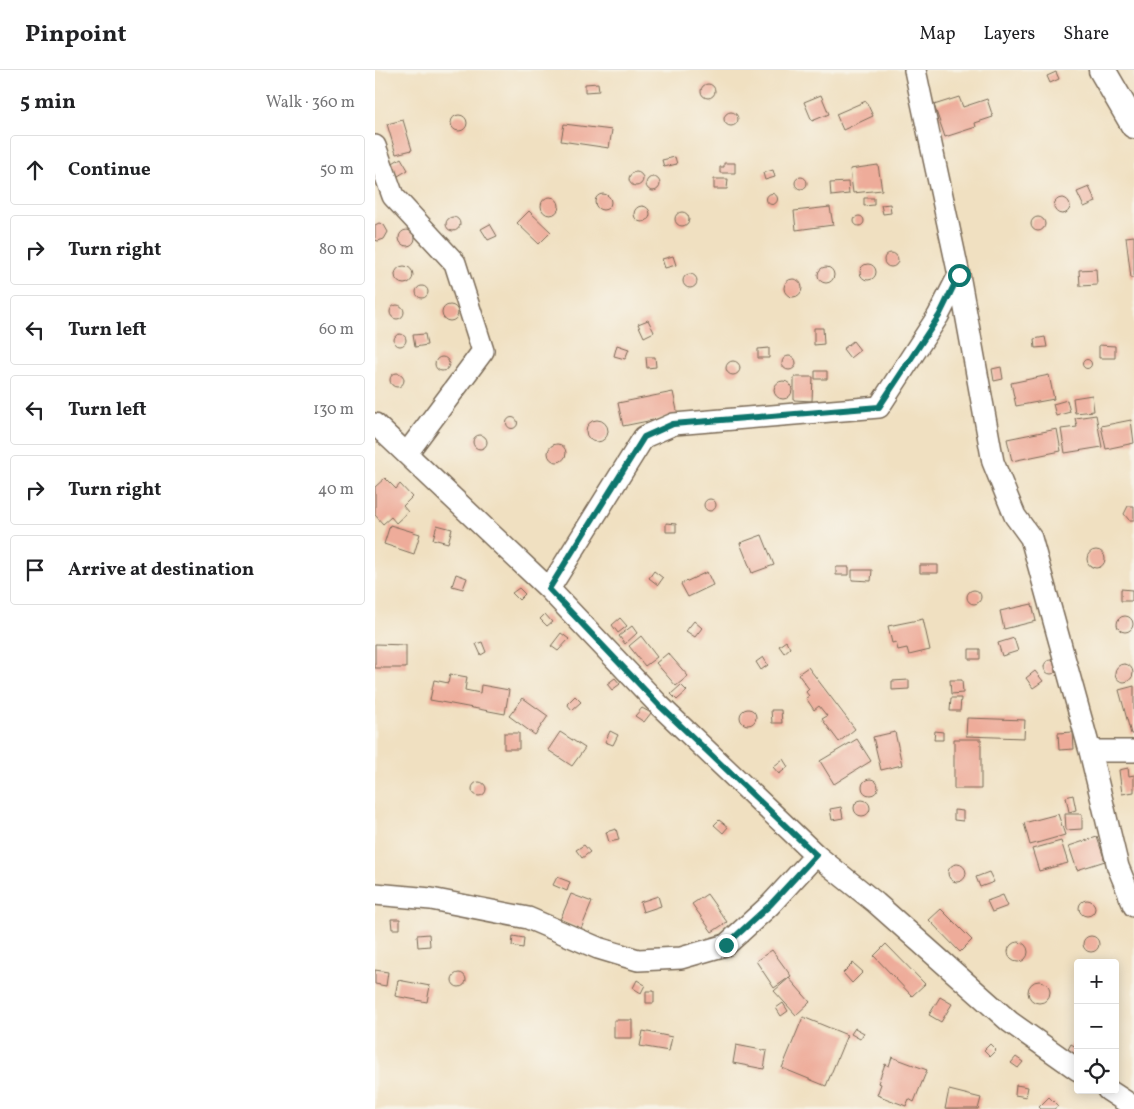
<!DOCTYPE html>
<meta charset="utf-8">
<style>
body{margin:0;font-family:Vollkorn,serif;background:#f6f6f6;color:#202124}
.controls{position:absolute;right:15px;bottom:15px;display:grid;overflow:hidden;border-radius:5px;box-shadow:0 2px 12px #0003}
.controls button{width:45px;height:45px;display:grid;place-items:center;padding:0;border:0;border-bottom:1px solid #e0e0e0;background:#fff;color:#202124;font:25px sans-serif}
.stop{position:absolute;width:15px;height:15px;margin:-11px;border:4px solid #0f766e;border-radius:50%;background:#fff}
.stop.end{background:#0f766e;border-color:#fff;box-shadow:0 1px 5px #0008}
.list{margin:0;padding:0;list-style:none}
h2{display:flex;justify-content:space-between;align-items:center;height:65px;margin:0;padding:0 20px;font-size:21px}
h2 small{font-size:16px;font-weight:400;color:#757577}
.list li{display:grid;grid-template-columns:32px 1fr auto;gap:15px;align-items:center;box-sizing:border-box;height:70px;margin:0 10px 10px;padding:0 10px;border:1px solid #e0e0e0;border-radius:5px}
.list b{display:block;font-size:19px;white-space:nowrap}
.list em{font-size:16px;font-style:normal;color:#757577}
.icon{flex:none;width:28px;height:28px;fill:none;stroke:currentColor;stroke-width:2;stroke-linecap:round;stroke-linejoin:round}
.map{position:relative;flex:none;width:759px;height:1039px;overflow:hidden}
header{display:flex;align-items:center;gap:30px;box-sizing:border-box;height:70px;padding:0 25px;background:#fff;border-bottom:1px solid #e0e0e0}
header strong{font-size:24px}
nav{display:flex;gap:28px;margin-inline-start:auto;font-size:18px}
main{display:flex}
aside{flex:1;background:#fff}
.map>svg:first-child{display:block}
.building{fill:#eeac9a}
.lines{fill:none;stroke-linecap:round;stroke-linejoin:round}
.minor-casing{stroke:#7a6a57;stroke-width:24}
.tertiary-casing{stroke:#7a6a57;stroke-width:29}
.minor{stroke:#fff;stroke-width:21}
.tertiary{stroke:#fff;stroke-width:26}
.route{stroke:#0f766e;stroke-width:6}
</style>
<header>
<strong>Pinpoint</strong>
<nav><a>Map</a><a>Layers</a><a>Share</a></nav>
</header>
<main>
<aside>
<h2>5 min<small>Walk · 360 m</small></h2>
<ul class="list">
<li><svg class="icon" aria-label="ahead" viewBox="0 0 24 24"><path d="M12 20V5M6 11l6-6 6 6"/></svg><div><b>Continue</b></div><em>50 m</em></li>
<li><svg class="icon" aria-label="right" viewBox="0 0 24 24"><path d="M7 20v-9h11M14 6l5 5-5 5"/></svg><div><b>Turn right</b></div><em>80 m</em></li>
<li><svg class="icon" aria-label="left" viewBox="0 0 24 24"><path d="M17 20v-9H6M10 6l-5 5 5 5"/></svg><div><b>Turn left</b></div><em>60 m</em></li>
<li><svg class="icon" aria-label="left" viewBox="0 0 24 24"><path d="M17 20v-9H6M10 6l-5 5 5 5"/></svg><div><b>Turn left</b></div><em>130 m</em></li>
<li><svg class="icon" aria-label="right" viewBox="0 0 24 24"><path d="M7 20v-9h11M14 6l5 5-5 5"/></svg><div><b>Turn right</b></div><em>40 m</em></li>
<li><svg class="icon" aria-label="arrive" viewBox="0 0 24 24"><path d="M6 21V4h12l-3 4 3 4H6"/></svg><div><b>Arrive at destination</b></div></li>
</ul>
</aside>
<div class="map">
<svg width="759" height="1039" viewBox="0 0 759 1039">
<rect width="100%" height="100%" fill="#f7f3e8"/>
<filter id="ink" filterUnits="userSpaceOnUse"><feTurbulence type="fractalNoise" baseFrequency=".02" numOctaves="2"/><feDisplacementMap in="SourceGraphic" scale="10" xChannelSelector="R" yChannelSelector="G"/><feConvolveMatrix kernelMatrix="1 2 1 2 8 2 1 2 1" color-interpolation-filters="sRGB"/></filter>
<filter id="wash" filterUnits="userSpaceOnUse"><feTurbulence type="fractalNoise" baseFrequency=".0096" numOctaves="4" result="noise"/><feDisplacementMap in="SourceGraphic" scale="20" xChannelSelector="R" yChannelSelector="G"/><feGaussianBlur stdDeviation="1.12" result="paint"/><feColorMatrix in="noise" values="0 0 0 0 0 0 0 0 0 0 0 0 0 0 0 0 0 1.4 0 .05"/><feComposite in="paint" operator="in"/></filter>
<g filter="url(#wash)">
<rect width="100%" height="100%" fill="#f0e0c1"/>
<g id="blocks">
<!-- building -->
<path class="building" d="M681 2 684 9 675 13 672 6Z
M223 13 224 21 210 22V14Z
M326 21a7 7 0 1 1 14 0a7 7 0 1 1-14 0Z
M446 25 454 44 437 51 429 32Z
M584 27 588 37 612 29 618 47 600 53 601 57 570 67 559 35Z
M491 31 498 46 468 60 461 44Z
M349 49a7 7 0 1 1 14 0a7 7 0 1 1-14 0Z
M76 53a8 8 0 1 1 16 0a8 8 0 1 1-16 0Z
M28 50 37 80 21 84 12 54Z
M189 54 237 60 234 78 186 71Z
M300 87 302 94 289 97 287 90Z
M26 88 33 100 23 106 16 94Z
M349 93H360V103H345V97H349Z
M503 95 507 120 478 123 475 99Z
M398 100 400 107 390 110 388 103Z
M254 109a7 7 0 1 1 14 0a7 7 0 1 1-14 0Z
M271 114a7 7 0 1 1 14 0a7 7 0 1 1-14 0Z
M420 113a6 6 0 1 1 12 0a6 6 0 1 1-12 0Z
M339 109H353L352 119H339Z
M473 112 474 124 456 126 455 113Z
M714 117 721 132 709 137 702 122Z
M391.5 129a5.5 5.5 0 1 1 11 0a5.5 5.5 0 1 1-11 0Z
M220 132a8 8 0 1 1 16 0a8 8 0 1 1-16 0Z
M166 136a9 9 0 1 1 18 0a9 9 0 1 1-18 0Z
M489 128H499V135L489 136Z
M679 136a8 8 0 1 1 16 0a8 8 0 1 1-16 0Z
M515 134 516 143 508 144 506 135Z
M259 144a8 8 0 1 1 16 0a8 8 0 1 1-16 0Z
M455 137 458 155 421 160 419 141Z
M154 141 176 162 164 174 142 153Z
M300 149a7 7 0 1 1 14 0a7 7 0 1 1-14 0Z
M479 151a5 5 0 1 1 10 0a5 5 0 1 1-10 0Z
M71 154a7 7 0 1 1 14 0a7 7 0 1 1-14 0Z
M656 154a7 7 0 1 1 14 0a7 7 0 1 1-14 0Z
M4 153 9 155 13 162 9 169 3 171 0 170V155Z
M115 154 122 166 113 170 106 159Z
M24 168a8 8 0 1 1 16 0a8 8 0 1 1-16 0Z
M759 166V208H756L751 167Z
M509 190a7 7 0 1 1 14 0a7 7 0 1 1-14 0Z
M298 186 301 195 290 198 287 189Z
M485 202a8 8 0 1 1 16 0a8 8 0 1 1-16 0Z
M20 205a9 9 0 1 1 18 0a9 9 0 1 1-18 0Z
M443 205a8 8 0 1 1 16 0a8 8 0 1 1-16 0Z
M721 199 722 215 705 216 704 200Z
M308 211a7 7 0 1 1 14 0a7 7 0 1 1-14 0Z
M409 218a9 9 0 1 1 18 0a9 9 0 1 1-18 0Z
M41 222a6 6 0 1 1 12 0a6 6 0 1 1-12 0Z
M15 242a7 7 0 1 1 14 0a7 7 0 1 1-14 0Z
M67 243a8 8 0 1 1 16 0a8 8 0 1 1-16 0Z
M273 250 279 262 269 267 263 254Z
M439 258H448L449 274 439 275Z
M19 270a6 6 0 1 1 12 0a6 6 0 1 1-12 0Z
M50 264 52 275 40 277 38 265Z
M670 267 672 277 660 278 659 269Z
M478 271 485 280 475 288 468 279Z
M242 275 254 279 250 289 239 286Z
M724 275 740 276V288H724Z
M394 278V288H383V279Z
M407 293a7 7 0 1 1 14 0a7 7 0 1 1-14 0Z
M60 294a7 7 0 1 1 14 0a7 7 0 1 1-14 0Z
M271 287H280L281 297 272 298Z
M707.5 294a4.5 4.5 0 1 1 9 0a4.5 4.5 0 1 1-9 0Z
M351 298a7 7 0 1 1 14 0a7 7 0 1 1-14 0Z
M626 297 628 309 619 311 617 299Z
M440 301H452V309H440Z
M15 310a7 7 0 1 1 14 0a7 7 0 1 1-14 0Z
M674 305 679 329 641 336 636 313Z
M419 307H438L437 331 419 330Z
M399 320a9 9 0 1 1 18 0a9 9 0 1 1-18 0Z
M298 322 303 345 248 356 243 333Z
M717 325 719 341 700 343 698 328Z
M692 330 695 342 681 346 678 334Z
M721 345 727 377 690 383 686 359 702 357 700 348Z
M131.5 353a5.5 5.5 0 1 1 11 0a5.5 5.5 0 1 1-11 0Z
M756 350 759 373 731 379 726 356Z
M211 361a11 11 0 1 1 22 0a11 11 0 1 1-22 0Z
M682 359 686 381 637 391 632 369Z
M98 372a7 7 0 1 1 14 0a7 7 0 1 1-14 0Z
M173 383a9 9 0 1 1 18 0a9 9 0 1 1-18 0Z
M10 408 21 419 25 414 37 427 28 436 33 442 21 453 16 447 8 454 0 445V417Z
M329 435a6 6 0 1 1 12 0a6 6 0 1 1-12 0Z
M753 436H759V450H754L749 444Z
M291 453 301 454V462H291Z
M15 455 45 464 39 484 9 474Z
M62 455 77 459 73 473 58 469Z
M387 465 399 495 377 503 365 473Z
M712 489a9 9 0 1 1 18 0a9 9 0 1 1-18 0Z
M545 495H563V503H545Z
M461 497H474V505H461Z
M477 500H497L496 511 477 510Z
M279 501 288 508 283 515 274 508Z
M332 502 338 515 313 527 306 514Z
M81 504 92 508 88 519 77 516Z
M144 518 150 524 144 530 137 523Z
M746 519 757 520V531H746Z
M592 527a7 7 0 1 1 14 0a7 7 0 1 1-14 0Z
M657 534 661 551 629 559 625 541Z
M170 544 177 552 172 556 165 549Z
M742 554a8 8 0 1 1 16 0a8 8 0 1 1-16 0Z
M245 548 252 556 243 563 237 555Z
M548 549 555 580 534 585 532 578 523 580 521 572 517 573 513 556Z
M319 551 327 558 320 567 311 561Z
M257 556 262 563 250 574 244 566Z
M186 563 194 569 183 581 176 576Z
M266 566 282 587 270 596 254 576Z
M639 568 643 581 627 586 623 573Z
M411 571 415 578 409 583 404 576Z
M107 572 111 582 106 585 101 574Z
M0 574 31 575V598H0Z
M594 579H605V589H594Z
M293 583 313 606 301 616 281 593Z
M388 587 393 595 386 600 381 592Z
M669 597a7 7 0 1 1 14 0a7 7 0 1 1-14 0Z
M740 603a9 9 0 1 1 18 0a9 9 0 1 1-18 0Z
M433 597 480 659 464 672 447 649 452 646 444 636 439 640 431 628 434 626 431 622 434 619 423 604Z
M660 601 668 611 658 618 651 608Z
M75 604 92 607 90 620 105 623 106 615 134 620 130 644 55 630 59 610 73 613Z
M240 608 245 614 237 620 232 614Z
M534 610V619L517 620V611Z
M575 610H587L588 623 576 624Z
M306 615 312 621 302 630 296 624Z
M759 616V664H756L744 620Z
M200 626 206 632 197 640 192 634Z
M148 628 173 646 160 665 134 646Z
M576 628H586L585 641H575Z
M267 638 276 643 269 652 260 646Z
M365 647a8 8 0 1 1 16 0a8 8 0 1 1-16 0Z
M396 640H406L407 653H397Z
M592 648 650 650 649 668 591 666Z
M235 661 243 665 238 675 230 672Z
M560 661 568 662V670H559Z
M185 662 210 678 197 696 173 680Z
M520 662 527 695 506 700 498 667Z
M698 662 699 679 684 680 683 663Z
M129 663H144V679H129Z
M482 669 496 691 459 714 445 691Z
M579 669H606V719H579Z
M408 689 413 697 404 704 398 697Z
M753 698 754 706 759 705V722L747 724 744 700Z
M487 717a8 8 0 1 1 16 0a8 8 0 1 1-16 0Z
M97 719a7 7 0 1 1 14 0a7 7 0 1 1-14 0Z
M698 725 701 740 694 742 691 727Z
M479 738a8 8 0 1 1 16 0a8 8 0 1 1-16 0Z
M466 737 468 748 457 750 455 739Z
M579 740 588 741V751L579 750Z
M683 744 690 765 655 775 649 753Z
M690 744H707V759L691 760Z
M344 750 353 757 348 763 339 755Z
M241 759 244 770 234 772 231 762Z
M722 767 730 791 702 800 694 776Z
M686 771 693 793 664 801 657 779Z
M209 775 215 782 207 788 201 780Z
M573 803a9 9 0 1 1 18 0a9 9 0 1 1-18 0Z
M614 802 619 812 605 817 601 807Z
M182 807 195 812 192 821 178 815Z
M196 824 217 832 206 859 185 850Z
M332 824 352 852 337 862 317 834Z
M628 825 633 836 617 842 612 831Z
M283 826 286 836 268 842 265 832Z
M704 838a8 8 0 1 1 16 0a8 8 0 1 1-16 0Z
M566 839 597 870 585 882 554 850Z
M16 849H25V859H17Z
M54 864 55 876 43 877 42 865Z
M708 874a8 8 0 1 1 16 0a8 8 0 1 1-16 0Z
M138 866 149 868 148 878 137 876Z
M633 882a10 10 0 1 1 20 0a10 10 0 1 1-20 0Z
M511 874 550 914 537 926 499 886Z
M397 880 416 906 399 918 381 891Z
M478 893 488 902 477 913 468 903Z
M0 900 13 902 11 916 0 914Z
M77 910a7 7 0 1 1 14 0a7 7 0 1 1-14 0Z
M414 908 435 932 421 945 399 921Z
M23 910 55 916 52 932 20 926Z
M262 910 270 915 266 923 258 918Z
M653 922a11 11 0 1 1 22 0a11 11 0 1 1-22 0Z
M271 921H279V933H271Z
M565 927 577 934 566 952 554 945Z
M408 933 413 941 406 946 401 938Z
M428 947 472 965 451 1016 407 998Z
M239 950H257V968H239Z
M480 958 489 963 485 969 476 964Z
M268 961 297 967 294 981 265 976Z
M615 974 621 980 615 986 609 980Z
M696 974 703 978 701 988 691 983Z
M361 975 392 981 389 999 358 993Z
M517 987 552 1000 539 1032 534 1029 531 1036 502 1025 506 1014 503 1013 510 994 514 996Z
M641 987 648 992 643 998 636 993Z
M641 1015 653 1017 651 1027 640 1025Z
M574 1020 606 1028 603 1039H570Z
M674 1027 683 1036 679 1039H666L664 1037Z"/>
</g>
</g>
<g filter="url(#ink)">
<use href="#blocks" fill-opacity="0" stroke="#7a6a57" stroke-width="1"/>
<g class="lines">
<!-- minor casing -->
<g class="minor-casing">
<path id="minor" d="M540 0 584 205 618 392 640 446 656 468 715 681 743 797 759 836
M0 76 18 126 80 193 108 281 32 383
M0 354 174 519 285 636 441 785 501 833 635 952 703 1000
M174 519 269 367 299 354 504 337 563 246 584 205
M715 681H759
M0 824 56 829 153 848 223 878 263 890 306 888 351 875 395 835 441 785
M733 1020 759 1037"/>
</g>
<!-- tertiary casing -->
<g class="tertiary-casing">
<path id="tertiary" d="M727 0 759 55"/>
</g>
<!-- minor -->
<use href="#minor" class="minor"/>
<!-- tertiary -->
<use href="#tertiary" class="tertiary"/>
</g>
</g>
<g class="lines" filter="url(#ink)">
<!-- route -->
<path class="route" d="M351 875 395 835 441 785 285 636 174 519 269 367 298 354 504 337 564 246 584 205"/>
</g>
</svg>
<div class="controls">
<button>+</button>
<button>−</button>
<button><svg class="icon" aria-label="locate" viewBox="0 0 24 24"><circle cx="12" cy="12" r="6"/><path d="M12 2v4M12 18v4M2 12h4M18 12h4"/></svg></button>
</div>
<div class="stop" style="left:584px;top:205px"></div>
<div class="stop end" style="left:351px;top:875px"></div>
</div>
</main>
